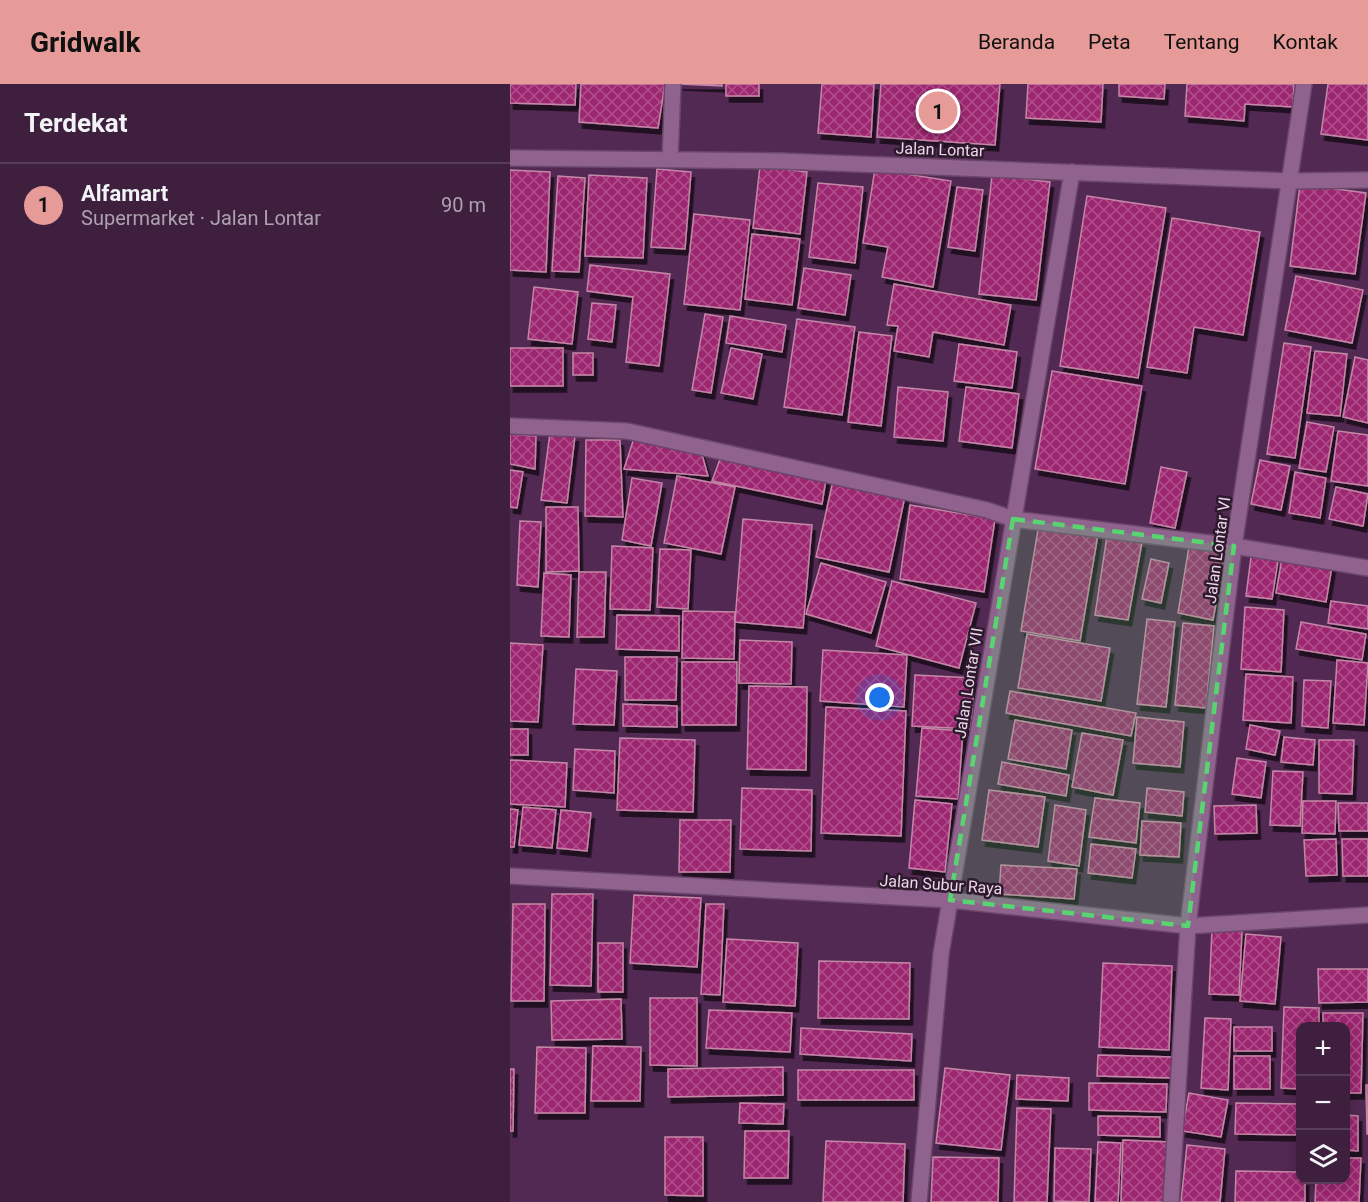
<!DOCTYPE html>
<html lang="id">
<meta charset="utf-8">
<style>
body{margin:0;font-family:Roboto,sans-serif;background:#492c49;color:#f1f3f6}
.controls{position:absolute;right:18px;bottom:18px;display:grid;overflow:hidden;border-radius:12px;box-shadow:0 3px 15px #0003}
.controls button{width:54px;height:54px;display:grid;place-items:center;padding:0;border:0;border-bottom:2px solid #573d58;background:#3e1f3e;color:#f1f3f6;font:30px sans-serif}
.you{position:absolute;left:370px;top:614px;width:21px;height:21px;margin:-15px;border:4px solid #fff;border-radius:50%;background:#1a73e8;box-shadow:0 0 0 9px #1a73e833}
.badge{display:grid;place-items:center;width:39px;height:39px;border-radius:50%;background:#e69b98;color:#111;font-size:20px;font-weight:700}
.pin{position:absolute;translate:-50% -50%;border:3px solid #fff;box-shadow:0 2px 6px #0006}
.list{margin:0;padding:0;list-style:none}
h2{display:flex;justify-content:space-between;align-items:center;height:78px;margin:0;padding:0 24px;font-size:26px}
h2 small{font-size:20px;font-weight:400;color:#ada2b0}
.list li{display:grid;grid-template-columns:39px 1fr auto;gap:18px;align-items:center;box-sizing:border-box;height:84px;padding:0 24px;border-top:2px solid #573d58}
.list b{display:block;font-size:22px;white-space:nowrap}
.list p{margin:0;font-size:20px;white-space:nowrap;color:#ada2b0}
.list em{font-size:20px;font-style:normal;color:#ada2b0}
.icon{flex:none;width:33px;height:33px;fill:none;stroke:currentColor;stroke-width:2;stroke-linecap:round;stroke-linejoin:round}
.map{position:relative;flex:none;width:858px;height:1118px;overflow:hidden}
header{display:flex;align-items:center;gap:36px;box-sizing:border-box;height:84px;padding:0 30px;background:#e69b98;color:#111}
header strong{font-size:28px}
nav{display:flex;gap:33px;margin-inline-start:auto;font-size:21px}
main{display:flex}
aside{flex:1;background:#3e1f3e}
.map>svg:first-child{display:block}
.building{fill:url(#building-cross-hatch);stroke:#c587a7;stroke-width:1.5;filter:url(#shadow)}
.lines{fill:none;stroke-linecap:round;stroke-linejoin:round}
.street-casing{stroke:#6a4669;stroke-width:18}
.street{stroke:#90638f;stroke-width:15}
.marked{fill:#58d570;fill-opacity:0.2;stroke:#58d570;stroke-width:4.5;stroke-dasharray:12 8;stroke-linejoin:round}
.labels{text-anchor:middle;stroke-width:5;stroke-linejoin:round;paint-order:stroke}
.street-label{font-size:16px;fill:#edd3eb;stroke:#2d1b2d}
</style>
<header>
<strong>Gridwalk</strong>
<nav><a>Beranda</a><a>Peta</a><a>Tentang</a><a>Kontak</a></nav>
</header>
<main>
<aside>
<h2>Terdekat<small></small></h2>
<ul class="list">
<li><span class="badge">1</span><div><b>Alfamart</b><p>Supermarket · Jalan Lontar</p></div><em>90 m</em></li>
</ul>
</aside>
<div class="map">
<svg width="858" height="1118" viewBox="0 0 858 1118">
<defs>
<pattern id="building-cross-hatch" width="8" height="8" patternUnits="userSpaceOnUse" patternTransform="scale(1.5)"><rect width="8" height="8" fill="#9c266f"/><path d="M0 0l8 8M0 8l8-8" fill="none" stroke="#af4f8b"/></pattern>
<filter id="shadow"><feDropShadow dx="3.5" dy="6" stdDeviation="0" flood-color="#0009"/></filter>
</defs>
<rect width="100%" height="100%" fill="#522952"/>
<!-- building -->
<path class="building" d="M0 0H66L65 21 0 19Z
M71 0H155L148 44 69 38Z
M169 0H212V2Z
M216 0H249V12H216Z
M312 0H364L361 53 308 49Z
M371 0H490L485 61 367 53Z
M518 0H593L591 38 516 34Z
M609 0H655L654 15 609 12Z
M677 0H784L783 23 735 20 734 37 675 32Z
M818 0H858V56L811 50Z
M250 82 297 88 290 150 243 144Z
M147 85 181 88 175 165 141 163Z
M365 85 441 97 423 203 372 193 378 163 353 159Z
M0 86 40 88 36 188 0 186Z
M79 91 137 94 133 174 75 172Z
M482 91 540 98 526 216 469 210Z
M48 92 75 94 69 188 42 187Z
M308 99 353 103 345 179 299 173Z
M790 100 856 109 845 190 780 182Z
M447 103 473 106 465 167 438 163Z
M577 112 656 124 628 294 550 282Z
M184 130 240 136 230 226 174 220Z
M662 134 750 148 733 251 684 243 677 289 637 283Z
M242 150 290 155 282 221 235 215Z
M80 181 160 190 149 282 116 278 123 213 77 207Z
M294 184 341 191 335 231 288 224Z
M786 192 853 206 842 259 775 246Z
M384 200 501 221 494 261 423 248 419 273 384 267 388 242 377 241Z
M24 203 68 208 62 260 18 255Z
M82 219 106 221 102 258 78 255Z
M195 230 213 233 201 309 182 306Z
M220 232 276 241 272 268 216 259Z
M287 235 345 243 332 331 274 323Z
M349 248 382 252 371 342 338 338Z
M774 259 801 263 785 374 757 370Z
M449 260 507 268 502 304 444 297Z
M0 264H53V302H0Z
M221 264 252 270 243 315 211 309Z
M805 267 837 270 830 332 797 329Z
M63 269H83V291H63Z
M845 273 858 276V339L833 333Z
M542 287 632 302 615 400 525 385Z
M388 303 438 308 433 357 384 353Z
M456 303 509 310 502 364 449 357Z
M797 338 824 343 816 388 789 384Z
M828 347 858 351V402L821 397Z
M40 349 65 352 57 419 31 416Z
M0 350 26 352 25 385 0 380Z
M124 354 191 367 198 392 114 385Z
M76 356H110L113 433 75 432Z
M212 370 316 395 312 420 202 397Z
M750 376 780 382 771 426 741 420Z
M651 383 677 388 665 444 640 439Z
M0 386 13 388 7 424 0 423Z
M785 388 816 394 810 434 779 429Z
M167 392 225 403 211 470 154 459Z
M122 394 152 399 141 462 112 456Z
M323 397 395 412 379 488 306 473Z
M826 403 858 410 853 442 819 435Z
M400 421 485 435 474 508 390 495Z
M36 423H68L69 487 36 488Z
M233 435 302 441 293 544 225 538Z
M10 437 31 438 28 503 7 501Z
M529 440 588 450 570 557 511 547Z
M597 452 632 458 618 536 585 531Z
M102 462 143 464 140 526 100 525Z
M679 463 715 470 703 536 668 529Z
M150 465 181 466 178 525 147 523Z
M741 473 768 477 762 515 736 512Z
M772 474 822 482 816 518 766 509Z
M641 475 659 479 651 519 632 515Z
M311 479 376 498 361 549 296 530Z
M69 488H96L94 553H67Z
M34 489 61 491 59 553 31 552Z
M382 497 466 519 449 584 366 562Z
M821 517 858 522V545L818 539Z
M735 523 774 526 771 588 731 585Z
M173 527 225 528 224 575 172 574Z
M107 531 169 532V567L106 565Z
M637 535 665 538 656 623 627 620Z
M791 538 856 550 852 576 786 565Z
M673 539 704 542 696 624 665 621Z
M517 550 600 564 591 617 508 604Z
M230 556 282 558 281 600 229 599Z
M0 559 33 561 28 638 0 637Z
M313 566 397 571 394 623 310 617Z
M115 573H167L166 616H115Z
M827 576 858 579 854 641 823 639Z
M172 578H227L226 641H172Z
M66 585 107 587 104 641 63 640Z
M736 590 783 593 781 639 733 636Z
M405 591 464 594 461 645 402 642Z
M794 596 821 597 818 644 792 642Z
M239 602 297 603 296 686 237 685Z
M500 607 626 629 621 652 496 629Z
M113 620 167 622V643L113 642Z
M316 623 396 627 391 752 311 749Z
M627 633 674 638 670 683 623 679Z
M505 636 562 646 556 685 498 675Z
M740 641 770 647 765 671 736 665Z
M412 644 453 647 448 715 406 712Z
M0 645H18V671H0Z
M572 649 613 656 603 711 562 703Z
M774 653 805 656 803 681 771 678Z
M110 654 185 656 183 728 107 726Z
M809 656H844L842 710 809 709Z
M65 665 105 667 104 709 63 706Z
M727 674 756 678 751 714 722 710Z
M0 676 57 679 55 723 0 720Z
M492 678 559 691 556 712 488 700Z
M763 687 793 688 790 742 760 741Z
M232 704 302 706 301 767 230 765Z
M637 704 674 708 672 732 635 728Z
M479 706 535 713 528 763 472 756Z
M585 714 630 719 626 759 579 753Z
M405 716 442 720 435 788 399 784Z
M793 717H826L825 750 792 749Z
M828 719H858V747H829Z
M545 721 576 726 569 782 538 777Z
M746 721 747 749 705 750 704 722Z
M13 723 46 726 42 764 9 761Z
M0 725 8 726 4 763H0Z
M51 726 81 729 77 767 47 764Z
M170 736H221L220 788H169Z
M632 737 671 739 669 773 630 771Z
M826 755 827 791 796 792 794 756Z
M832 755H858V792H833Z
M581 760 626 765 622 794 578 789Z
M491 781 567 785 564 815 489 810Z
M42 810H83L81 902 40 901Z
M124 811 191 814 187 883 120 879Z
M3 820H35L34 917H1Z
M196 820H214L210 911 191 910Z
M702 846 732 847 729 911 699 910Z
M736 850 771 853 765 920 730 917Z
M217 855 288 859 285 922 213 918Z
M88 859H113V908H88Z
M309 877 400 879 399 935 308 934Z
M593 879 662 882 659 966 589 963Z
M808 885H858V918L809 919Z
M140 914H187V982L140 981Z
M111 915 112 955 42 956 41 917Z
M774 923 809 924V942H790V1005L771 1004Z
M199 926 282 929 280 968 196 964Z
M813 929H853L851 1009H836V942H813Z
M695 934 721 935 718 1006 691 1004Z
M724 943H762V967H724Z
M291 944 402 950 401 977 290 970Z
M83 962 131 963 130 1017H81Z
M27 963 76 964 75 1029H25Z
M588 971 662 973V994L587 992Z
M724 972H760V1005H724Z
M273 983V1011L158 1013V985Z
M435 984 500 991 491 1066 426 1059Z
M0 985H4L3 1047H0Z
M288 986H404V1016H288Z
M507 991 559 994 558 1017 506 1015Z
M579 999 657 1000 656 1028 579 1026Z
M856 1001H858V1050H857Z
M679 1009 718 1016 711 1053 672 1047Z
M230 1019 274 1020 273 1040 229 1039Z
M726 1019 790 1020V1051L725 1050Z
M507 1024 541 1025 537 1118H504Z
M836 1031 848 1032V1067L836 1066Z
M588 1032 650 1033V1053L588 1051Z
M235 1047H279L278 1094H234Z
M155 1053H193V1112L155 1111Z
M613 1056 659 1058 656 1118H611Z
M316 1057 395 1060 393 1118H313Z
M588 1058 611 1059 608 1118H585Z
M677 1061 715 1065 710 1118H671Z
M545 1064 581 1065 579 1118 544 1117Z
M423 1073 489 1074 488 1118H421Z
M836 1074H851L849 1118H805L806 1096H836Z
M726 1087 790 1088V1096H795V1118H725Z"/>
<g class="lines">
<!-- street casing -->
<g class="street-casing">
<path id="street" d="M0 74 270 77 780 97 858 96
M160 75 163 0
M0 342 117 347 477 426 503 435 724 462 858 484
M0 792 440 816 678 842 858 831
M409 1118 431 870 562 88
M661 1118 678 842 724 462 794 0"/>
</g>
<!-- street -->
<use href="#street" class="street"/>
</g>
<!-- marked area -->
<path class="marked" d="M503 435 724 462 678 842 440 816Z"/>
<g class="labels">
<!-- street labels -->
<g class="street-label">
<text transform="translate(430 65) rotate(2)" y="6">Jalan Lontar</text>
<text transform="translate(707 466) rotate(-82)" y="6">Jalan Lontar VI</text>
<text transform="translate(458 599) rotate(-81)" y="6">Jalan Lontar VII</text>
<text transform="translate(431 800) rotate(4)" y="6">Jalan Subur Raya</text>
</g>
</g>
</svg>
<div class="controls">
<button>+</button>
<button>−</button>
<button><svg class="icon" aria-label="layers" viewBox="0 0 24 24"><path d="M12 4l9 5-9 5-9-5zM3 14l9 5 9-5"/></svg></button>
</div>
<div class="you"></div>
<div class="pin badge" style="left:428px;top:27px">1</div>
</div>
</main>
